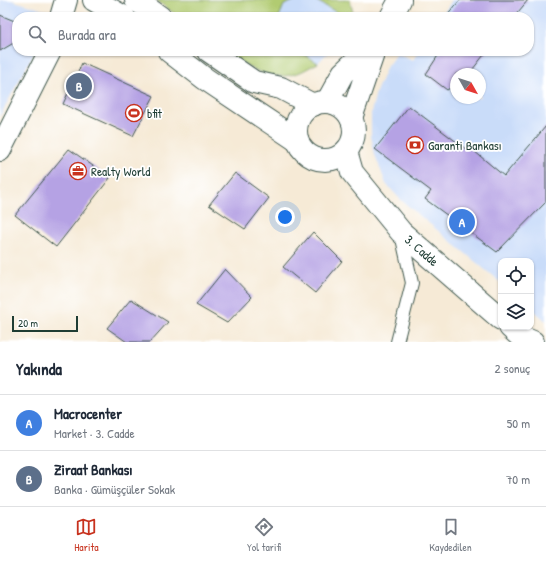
<!DOCTYPE html>
<html lang="tr">
<meta charset="utf-8">
<style>
body{margin:0;font-family:"Patrick Hand",sans-serif;background:#f2f2f3;color:#1f2937}
.controls{position:absolute;right:12px;bottom:12px;display:grid;overflow:hidden;border-radius:8px;box-shadow:0 1px 3px #0004}
.controls button{width:36px;height:36px;display:grid;place-items:center;padding:0;border:0;border-bottom:1px solid #e0e1e3;background:#fff;color:#1f2937;font:20px sans-serif}
.compass{position:absolute;left:450px;top:68px;width:36px;height:36px;border-radius:50%;background:#fff;box-shadow:0 1px 3px #0004;rotate:129deg}
.scale{position:absolute;left:12px;bottom:10px;width:66px;box-sizing:border-box;padding-left:4px;border:2px solid #1f3d34;border-top:0;font-size:11px;line-height:14px;white-space:nowrap;color:#1f3d34;-webkit-text-stroke:3px #fff;paint-order:stroke}
.you{position:absolute;left:285px;top:217px;width:14px;height:14px;margin:-10px;border:3px solid #fff;border-radius:50%;background:#1a73e8;box-shadow:0 0 0 6px #1a73e833}
.badge{display:grid;place-items:center;width:26px;height:26px;border-radius:50%;background:#c8321e;color:#fff;font-size:13px;font-weight:700}
.pin{position:absolute;translate:-50% -50%;border:2px solid #fff;box-shadow:0 1px 4px #0006}
.list{margin:0;padding:0;list-style:none}
h2{display:flex;justify-content:space-between;align-items:center;height:52px;margin:0;padding:0 16px;font-size:17px}
h2 small{font-size:13px;font-weight:400;color:#747a83}
.list li{display:grid;grid-template-columns:26px 1fr auto;gap:12px;align-items:center;box-sizing:border-box;height:56px;padding:0 16px;border-top:1px solid #e0e1e3}
.list b{display:block;font-size:15px;white-space:nowrap}
.list p{margin:0;font-size:13px;white-space:nowrap;color:#747a83}
.list em{font-size:13px;font-style:normal;color:#747a83}
.icon{flex:none;width:22px;height:22px;fill:none;stroke:currentColor;stroke-width:2;stroke-linecap:round;stroke-linejoin:round}
.map{position:relative;flex:none;width:546px;height:342px;overflow:hidden}
.search{position:absolute;background:#fff;box-shadow:0 1px 3px #0004;left:12px;right:12px;top:12px;height:44px;display:flex;align-items:center;gap:10px;box-sizing:border-box;padding:0 14px;border-radius:16px;color:#747a83;font-size:15px}
.sheet{height:164px;background:#fff}
nav{display:flex;justify-content:space-around;align-items:center;box-sizing:border-box;height:56px;border-top:1px solid #e0e1e3;background:#fff;font-size:11px;color:#747a83}
nav a{display:grid;justify-items:center;gap:2px}
nav .on{color:#c8321e}
.map>svg:first-child{display:block}
.built{fill:#c9dcf9;fill-rule:evenodd}
.green{fill:#b1cb71;stroke:#688452}
.building{fill:#b5a2e4}
.lines{fill:none;stroke-linecap:round;stroke-linejoin:round}
.lane-casing{stroke:#3f574c;stroke-width:14}
.street-casing{stroke:#3f574c;stroke-width:24}
.secondary-casing{stroke:#3f574c;stroke-width:24}
.lane{stroke:#fff;stroke-width:12}
.street{stroke:#fff;stroke-width:22}
.secondary{stroke:#fff;stroke-width:22}
.labels{text-anchor:middle;stroke-width:3.5;stroke-linejoin:round;paint-order:stroke}
.poi-label{font-size:13px;fill:#1f3d34;stroke:#fff;text-anchor:start}
.street-label{font-size:13px;fill:#1f3d34;stroke:#fff}
</style>
<div class="map">
<svg width="546" height="342" viewBox="0 0 546 342">
<rect width="100%" height="100%" fill="#fff"/>
<filter id="ink" filterUnits="userSpaceOnUse"><feTurbulence type="fractalNoise" baseFrequency=".025" numOctaves="2"/><feDisplacementMap in="SourceGraphic" scale="8" xChannelSelector="R" yChannelSelector="G"/><feConvolveMatrix kernelMatrix="1 2 1 2 8 2 1 2 1" color-interpolation-filters="sRGB"/></filter>
<filter id="wash" filterUnits="userSpaceOnUse"><feTurbulence type="fractalNoise" baseFrequency=".012" numOctaves="4" result="noise"/><feDisplacementMap in="SourceGraphic" scale="16" xChannelSelector="R" yChannelSelector="G"/><feGaussianBlur stdDeviation="0.9" result="paint"/><feColorMatrix in="noise" values="0 0 0 0 0 0 0 0 0 0 0 0 0 0 0 0 0 1.4 0 .05"/><feComposite in="paint" operator="in"/></filter>
<g filter="url(#wash)">
<rect width="100%" height="100%" fill="#f6ead6"/>
<!-- built -->
<path class="built" d="M0 0H11L48 11 47 17H17V51H35L0 116Z
M296 0H315L345 17H279L284 5Z
M452 0H546V321L531 308V261H501V283L401 200 386 184 375 155 371 136V112L376 92 387 66 397 53 413 60 419 51H529V17H441ZM456 74H480V98H456Z
M299 51H329L318 63Z"/>
<!-- green -->
<path class="green" d="M156 0H296L284 5 279 17H179Z
M315 0H350L354 17H345Z
M225 51H299L318 63C311 66 303 72 295 74 268 82 245 65 225 51Z"/>
<g id="blocks">
<!-- building -->
<path class="building" d="M460 0H528L514 17H446Z
M0 15 17 22V41L0 51Z
M441 51H487L469 74H456V84L447 90 426 74Z
M82 63 154 96 133 136 63 104Z
M409 106 466 149 468 146 504 176 546 126V202L497 252 425 199 431 191 375 149Z
M69 149 110 178 56 247 15 215Z
M235 173 269 198 245 229 209 205Z
M313 232 342 261 315 293 283 267Z
M225 269 252 297 227 323 196 305Z
M131 299 168 322 150 342H127L107 328Z"/>
</g>
</g>
<g filter="url(#ink)">
<use href="#blocks" fill-opacity="0" stroke="#3f574c" stroke-width="1"/>
<g class="lines">
<!-- lane casing -->
<g class="lane-casing">
<path id="lane" d="M397 342 412 283 401 234"/>
</g>
<!-- street casing -->
<g class="street-casing">
<path id="street" d="M61 17 66 0
M391 17 400 0
M327 102 343 73 366 51
M351 118 374 51
M0 150 50 51"/>
</g>
<!-- secondary casing -->
<g class="secondary-casing">
<g id="secondary">
<path d="M94 0 124 17"/>
<path d="M136 0 160 17"/>
<path d="M169 51 204 78 298 141"/>
<path d="M209 51 254 82 281 88 313 105"/>
<circle cx="325" cy="131" r="29"/>
<path id="s1" d="M346 151 352 172 401 232 501 319"/>
<path d="M510 327 521 337 533 342"/>
</g>
</g>
<!-- lane -->
<use href="#lane" class="lane"/>
<!-- street -->
<use href="#street" class="street"/>
<!-- secondary -->
<use href="#secondary" class="secondary"/>
</g>
</g>
<!-- icons -->
<defs>
<g id="stadium-ring" transform="scale(0.9)"><circle r="9.5" fill="#fff" stroke="#c8321e" stroke-width="1.5"/><path d="M0-5a6.5 5 0 1 0 0 10a6.5 5 0 1 0 0-10ZM-3.5-1.8h7v3.6h-7Z" fill="#c8321e"/></g>
<g id="bank-ring" transform="scale(0.9)"><circle r="9.5" fill="#fff" stroke="#c8321e" stroke-width="1.5"/><path d="M-6-4H6V4H-6ZM0-2.3a2.3 2.3 0 1 0 0 4.6a2.3 2.3 0 1 0 0-4.6Z" fill="#c8321e"/></g>
<g id="office-ring" transform="scale(0.9)"><circle r="9.5" fill="#fff" stroke="#c8321e" stroke-width="1.5"/><path d="M-6-3h4V-5.5h4V-3h4V5H-6ZM-1-4.5V-3h2v-1.5ZM-6 0V1H6V0Z" fill="#c8321e"/></g>
</defs>
<g fill-rule="evenodd">
<use href="#stadium-ring" x="134" y="113"/>
<use href="#bank-ring" x="415" y="145"/>
<use href="#office-ring" x="78" y="171"/>
</g>
<g class="labels">
<!-- poi labels -->
<g class="poi-label">
<text x="147" y="118">bfit</text>
<text x="428" y="150">Garanti Bankası</text>
<text x="91" y="176">Realty World</text>
</g>
<!-- street labels -->
<g class="street-label">
<text dy="5" stroke="none"><textPath href="#s1" startOffset="127">3. Cadde</textPath></text>
</g>
</g>
</svg>
<div class="controls">
<button><svg class="icon" aria-label="locate" viewBox="0 0 24 24"><circle cx="12" cy="12" r="6"/><path d="M12 2v4M12 18v4M2 12h4M18 12h4"/></svg></button>
<button><svg class="icon" aria-label="layers" viewBox="0 0 24 24"><path d="M12 4l9 5-9 5-9-5zM3 14l9 5 9-5"/></svg></button>
</div>
<svg class="compass" viewBox="-18 -18 36 36"><path d="M0-13l5 13h-10z" fill="#e53935"/><path d="M0 13l5-13h-10z" fill="#747a83"/></svg>
<div class="scale">20 m</div>
<div class="you"></div>
<div class="pin badge" style="left:462px;top:222px;background:#3f7fe0">A</div>
<div class="pin badge" style="left:79px;top:86px;background:#5c6f8a">B</div>
<div class="search"><svg class="icon" aria-label="search" viewBox="0 0 24 24"><circle cx="10" cy="10" r="6"/><path d="M15 15l6 6"/></svg>Burada ara</div>
</div>
<section class="sheet">
<h2>Yakında<small>2 sonuç</small></h2>
<ul class="list">
<li><span class="badge" style="background:#3f7fe0">A</span><div><b>Macrocenter</b><p>Market · 3. Cadde</p></div><em>50 m</em></li>
<li><span class="badge" style="background:#5c6f8a">B</span><div><b>Ziraat Bankası</b><p>Banka · Gümüşçüler Sokak</p></div><em>70 m</em></li>
</ul>
</section>
<nav>
<a class="on"><svg class="icon" aria-label="map" viewBox="0 0 24 24"><path d="M3 6l6-2 6 2 6-2v14l-6 2-6-2-6 2zM9 4v14M15 6v14"/></svg>Harita</a>
<a><svg class="icon" aria-label="directions" viewBox="0 0 24 24"><path d="M12 3l9 9-9 9-9-9zM9 14v-3h6M13 9l2 2-2 2"/></svg>Yol tarifi</a>
<a><svg class="icon" aria-label="saved" viewBox="0 0 24 24"><path d="M7 4h10v16l-5-4-5 4z"/></svg>Kaydedilen</a>
</nav>
